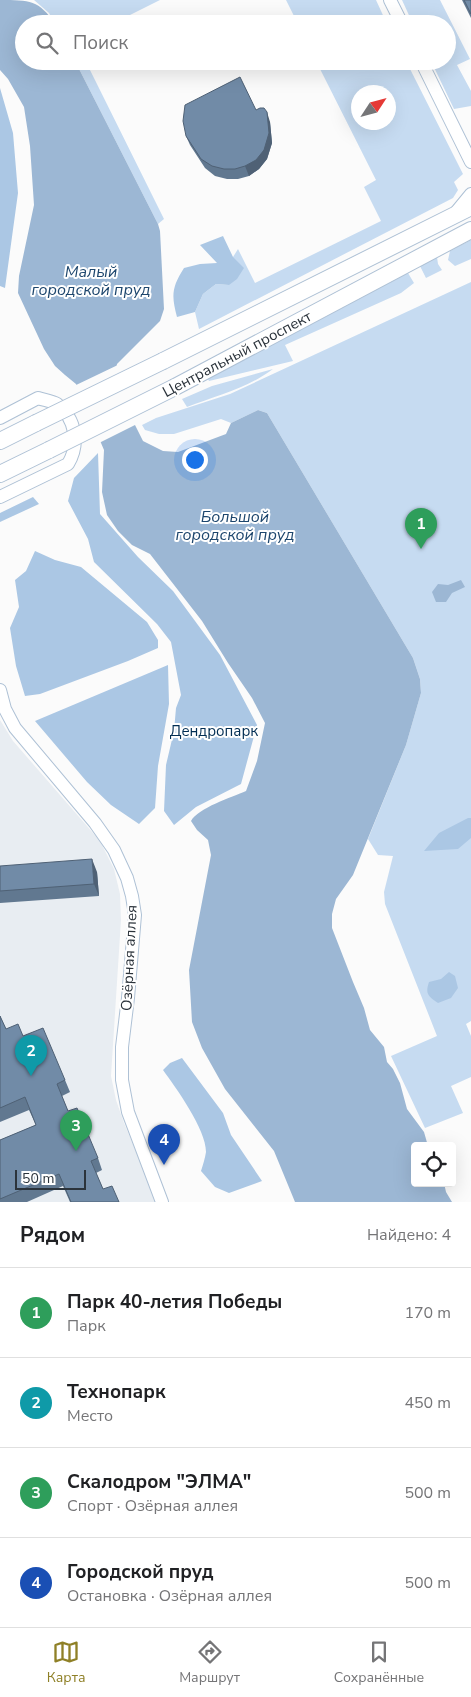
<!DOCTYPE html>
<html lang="ru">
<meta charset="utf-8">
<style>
body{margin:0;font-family:"Nunito Sans",sans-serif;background:#f2f2f2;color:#202124}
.controls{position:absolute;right:15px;bottom:15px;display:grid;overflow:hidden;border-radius:5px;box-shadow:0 5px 20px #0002}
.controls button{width:45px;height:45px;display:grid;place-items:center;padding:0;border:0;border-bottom:1px solid #e0e0e0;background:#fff;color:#202124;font:25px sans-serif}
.compass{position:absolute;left:351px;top:85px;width:45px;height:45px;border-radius:50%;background:#fff;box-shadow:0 5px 20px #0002;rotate:54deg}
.scale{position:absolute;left:15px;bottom:12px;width:71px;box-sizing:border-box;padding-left:5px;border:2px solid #2b333b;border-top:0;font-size:14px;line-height:18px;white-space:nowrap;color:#2b333b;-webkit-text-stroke:4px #fff;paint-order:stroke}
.you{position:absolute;left:194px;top:459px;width:18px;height:18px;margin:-12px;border:4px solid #fff;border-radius:50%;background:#1a73e8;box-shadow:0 0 0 8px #1a73e833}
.badge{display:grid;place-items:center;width:32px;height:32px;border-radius:50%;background:#8f8027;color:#fff;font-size:16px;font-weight:700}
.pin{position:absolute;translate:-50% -41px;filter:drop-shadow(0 1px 2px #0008)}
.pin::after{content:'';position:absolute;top:26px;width:18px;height:15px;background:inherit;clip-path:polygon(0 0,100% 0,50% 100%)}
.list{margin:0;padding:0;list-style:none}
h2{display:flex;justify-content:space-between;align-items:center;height:65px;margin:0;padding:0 20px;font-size:21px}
h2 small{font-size:16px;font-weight:400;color:#757577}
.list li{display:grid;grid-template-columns:32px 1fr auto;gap:15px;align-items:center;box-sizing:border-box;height:90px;padding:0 20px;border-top:1px solid #e0e0e0}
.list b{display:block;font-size:19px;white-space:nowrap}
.list p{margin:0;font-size:16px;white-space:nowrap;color:#757577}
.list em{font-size:16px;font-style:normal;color:#757577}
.icon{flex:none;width:28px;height:28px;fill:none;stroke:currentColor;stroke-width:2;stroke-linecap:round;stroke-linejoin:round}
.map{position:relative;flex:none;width:471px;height:1202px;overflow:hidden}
.search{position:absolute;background:#fff;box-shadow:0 5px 20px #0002;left:15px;right:15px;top:15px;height:55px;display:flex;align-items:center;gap:12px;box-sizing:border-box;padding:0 18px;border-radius:28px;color:#757577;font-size:19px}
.sheet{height:425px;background:#fff}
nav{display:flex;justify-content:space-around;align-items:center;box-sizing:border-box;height:70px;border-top:1px solid #e0e0e0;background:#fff;font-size:14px;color:#757577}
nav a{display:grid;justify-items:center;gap:2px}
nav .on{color:#8f8027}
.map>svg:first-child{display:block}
.built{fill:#e8edf2}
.green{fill:#c6dbf1;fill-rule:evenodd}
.forest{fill:#abc7e4}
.water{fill:#9cb7d4}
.pier{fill:#fbfbfb}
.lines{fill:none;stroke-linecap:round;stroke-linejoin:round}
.tertiary-casing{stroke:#aec1d5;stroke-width:14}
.primary-casing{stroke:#aec1d5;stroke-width:18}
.tertiary{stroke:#fff;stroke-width:12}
.primary{stroke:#fff;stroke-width:16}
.primary-bridge-casing{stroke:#aec1d5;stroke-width:18;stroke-linecap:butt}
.primary-bridge{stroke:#fff;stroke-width:16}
.wall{fill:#617890}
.shaded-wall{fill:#4f6175}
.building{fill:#718ba7;stroke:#4f6175}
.labels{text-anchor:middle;stroke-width:4;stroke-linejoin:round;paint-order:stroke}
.street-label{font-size:15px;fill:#2b333b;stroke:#fff}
.park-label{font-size:15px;fill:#022e53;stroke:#fff}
.water-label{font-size:16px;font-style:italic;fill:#1d466d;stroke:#fff}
</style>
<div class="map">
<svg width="471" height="1202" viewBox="0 0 471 1202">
<rect width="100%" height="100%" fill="#fbfbfb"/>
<!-- built -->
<path class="built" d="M0 720 13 741 100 841 114 869 120 894 121 920 111 1076 116 1100 124 1123 157 1202H0Z"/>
<!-- green -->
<path class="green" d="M34 0H160L112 24H55L49 13Z
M286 0H376L387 24H298Z
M402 0H440L470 59 457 65 471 91V106L454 109 431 61H447V24H413Z
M75 61H101L89 68 164 219 158 224Z
M316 61H406L463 174 454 182 458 190 453 198 199 329 195 312 203 294 216 284 229 285 233 257 238 249 255 283 381 221 364 187 376 180ZM358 92H388V122H358Z
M471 240V259L455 266 448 260 450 251Z
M437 257 438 264 442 270 426 278 420 266Z
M408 273 414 283 401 293 285 345 293 361 209 381 208 379Z
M471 282V1021L466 1024 471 1036V1077L451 1086 463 1113 425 1128 391 1056 437 1036 385 904 384 892 393 856 378 855 368 839 406 745 421 693 420 679 413 658 267 413 258 410 231 423 221 419 174 434H159L145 430 142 425 156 418 230 394Z
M273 369C248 388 216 396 187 407L182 399 212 386Z"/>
<!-- forest -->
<path class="forest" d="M0 88 13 133 18 193 5 288 0 286Z
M223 236 233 257 244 268 237 279 229 285 216 284 203 294 195 312 177 317C171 295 172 287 184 268L200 264 217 263 200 245Z
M98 453 100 514 138 557 173 591 220 655 257 725 241 784 196 807 174 825 164 811 166 765 174 731 176 708 181 695 171 642 157 624 94 562 88 539 68 501 74 478Z
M33 497 39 504 0 522V513Z
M35 551 55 560 81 567 147 622 158 640V648L128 661 40 694 25 696 16 666 10 628 19 607 15 580 26 571Z
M168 665 169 704 158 766 155 808 139 824 111 805 87 782 35 721Z
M468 818H471V838L458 849 424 851 439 833Z
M449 972 455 976 458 988 451 998 438 1003C428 996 425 994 429 982L441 979Z
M182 1058 223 1113 231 1135 262 1181 229 1193 215 1187 201 1171C203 1165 205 1158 206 1152 206 1129 176 1088 163 1070L170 1063Z"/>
<!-- water -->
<path class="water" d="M0 0C30 0 39 0 55 24H24V61H75L158 224 160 231 164 309 160 321 117 364 114 383 143 441 163 451 178 452 226 434 231 423 258 410 267 413 413 658 420 679 421 693 406 745 353 875 336 899 332 914V928L353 982 364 1008 370 1030 384 1047 387 1062 393 1069 400 1083 407 1109 424 1132 428 1146H415V1183H444L446 1192 452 1202H295L274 1151 225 1089 202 1048 192 1022 189 970 211 855 208 840 197 830 191 821C198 808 232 797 246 791L257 761 265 723 252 698 228 663 202 621 150 554 132 545 118 531 107 515 102 492 104 450 76 384 65 375 55 366 44 349 18 293 19 276 34 205 30 146 24 107 8 79 0 70Z
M461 580 465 587 452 593 446 602H436L432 592 438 584 448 585Z"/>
<!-- pier -->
<path class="pier" d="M122 363 120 365 116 382 137 424 99 443 74 386Z"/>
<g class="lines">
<!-- tertiary casing -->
<g class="tertiary-casing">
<path id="tertiary" d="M390 0 402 24
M421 61 471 162
M457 211 471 194
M0 418 38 398C44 400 52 401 57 404 76 419 80 444 68 464L0 497
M0 690 5 709 15 728 95 823 114 850 127 878 132 896 135 915 128 998 122 1047V1080L128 1112 162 1202"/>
</g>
<!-- primary casing -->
<g class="primary-casing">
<path id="primary" d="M163 361 471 207
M175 387 471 230
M0 441 36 423
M0 474 49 450"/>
</g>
<!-- tertiary -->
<use href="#tertiary" class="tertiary"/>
<!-- primary -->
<use href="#primary" class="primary"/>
<!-- primary-bridge casing -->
<g class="primary-bridge-casing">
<path id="primary-bridge" d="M36 423 163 361
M49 450 175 387"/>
</g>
<!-- primary-bridge -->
<use href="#primary-bridge" class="primary-bridge"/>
</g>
<!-- wall -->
<path class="wall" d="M462 0H471V18Z
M256 110 270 122 272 143 267 159 259 169 249 176 238 179H227L215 176 205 168 190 145 186 136Z
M0 866 97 872 99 896 0 903Z
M0 1016 6 1029 23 1036 65 1080 70 1092 62 1096 68 1111 98 1158 102 1170 96 1173 103 1189 119 1202H70L63 1186 27 1202H0V1140L36 1125 29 1110 0 1122Z"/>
<!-- shaded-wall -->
<path class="shaded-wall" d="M267 112 270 122 272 143 267 159 259 169 249 176 245 166Z
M92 859 97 872 99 896 94 884Z"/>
<!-- building -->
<path class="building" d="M464 0H471V14Z
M178 21 179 24H173Z
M240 77 256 110 260 108H264L267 112 269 133 264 150 256 160 245 166 235 169H224L212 166 201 159 186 136 183 121 185 105Z
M92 859 94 884 0 891V866Z
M0 1016 6 1029 18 1024 23 1036 43 1028 65 1080 57 1084 68 1111 77 1108 98 1158 91 1161 103 1189 112 1186 119 1202H71L59 1174 0 1199V1140L36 1125 25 1097 0 1108Z"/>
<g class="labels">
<!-- street labels -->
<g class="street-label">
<text transform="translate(237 354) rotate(-28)" y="5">Центральный проспект</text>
<text transform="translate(129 958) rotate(-87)" y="5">Озёрная аллея</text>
</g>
<!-- park labels -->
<g class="park-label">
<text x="214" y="736">Дендропарк</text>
</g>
<!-- water labels -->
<g class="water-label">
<text x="91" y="277">Малый<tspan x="91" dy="18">городской пруд</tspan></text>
<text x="235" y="522">Большой<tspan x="235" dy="18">городской пруд</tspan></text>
</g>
</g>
</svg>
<div class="controls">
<button><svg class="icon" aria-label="locate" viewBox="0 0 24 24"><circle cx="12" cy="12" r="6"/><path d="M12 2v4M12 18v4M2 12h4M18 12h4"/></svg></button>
</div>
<svg class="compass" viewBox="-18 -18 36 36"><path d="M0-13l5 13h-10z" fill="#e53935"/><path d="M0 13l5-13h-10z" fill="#757577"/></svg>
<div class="scale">50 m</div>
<div class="you"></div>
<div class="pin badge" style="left:421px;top:549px;background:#2e9e5b">1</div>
<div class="pin badge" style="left:31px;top:1076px;background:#0f9aa8">2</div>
<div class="pin badge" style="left:76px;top:1151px;background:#2e9e5b">3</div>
<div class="pin badge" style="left:164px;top:1165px;background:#1a4fb4">4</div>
<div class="search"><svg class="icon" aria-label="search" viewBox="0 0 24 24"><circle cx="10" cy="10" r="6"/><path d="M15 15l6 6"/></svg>Поиск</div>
</div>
<section class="sheet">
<h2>Рядом<small>Найдено: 4</small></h2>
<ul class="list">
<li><span class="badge" style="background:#2e9e5b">1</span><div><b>Парк 40-летия Победы</b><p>Парк</p></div><em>170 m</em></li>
<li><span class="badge" style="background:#0f9aa8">2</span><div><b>Технопарк</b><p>Место</p></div><em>450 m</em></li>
<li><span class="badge" style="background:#2e9e5b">3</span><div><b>Скалодром &quot;ЭЛМА&quot;</b><p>Спорт · Озёрная аллея</p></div><em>500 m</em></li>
<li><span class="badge" style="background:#1a4fb4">4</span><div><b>Городской пруд</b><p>Остановка · Озёрная аллея</p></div><em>500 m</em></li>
</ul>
</section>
<nav>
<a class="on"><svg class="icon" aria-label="map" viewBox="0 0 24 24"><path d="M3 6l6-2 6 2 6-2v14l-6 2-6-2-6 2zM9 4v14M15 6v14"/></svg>Карта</a>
<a><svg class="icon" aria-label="directions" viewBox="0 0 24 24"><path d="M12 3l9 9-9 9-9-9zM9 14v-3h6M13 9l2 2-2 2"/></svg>Маршрут</a>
<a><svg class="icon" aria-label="saved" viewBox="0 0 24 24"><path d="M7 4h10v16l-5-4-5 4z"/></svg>Сохранённые</a>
</nav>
